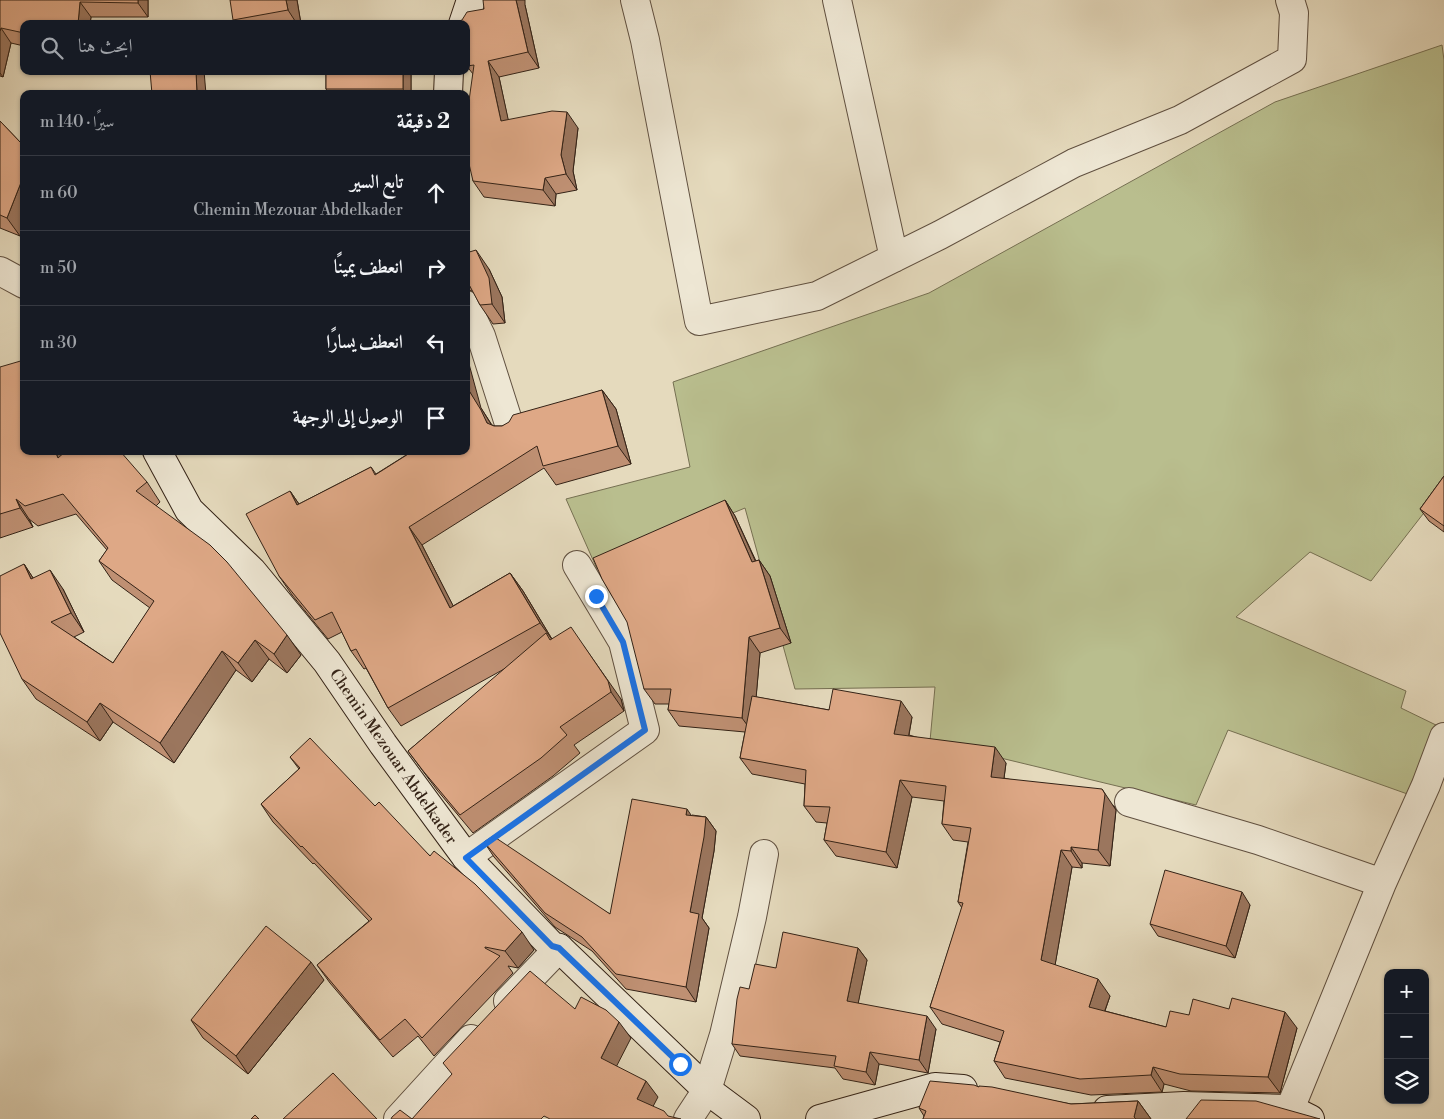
<!DOCTYPE html>
<html lang="ar">
<meta charset="utf-8">
<style>
body{margin:0;font-family:"Libre Bodoni",Amiri,serif;background:#242831;color:#f1f3f6;direction:rtl}
.controls{position:absolute;right:15px;bottom:15px;display:grid;overflow:hidden;border-radius:10px;box-shadow:0 1px 4px #0004}
.controls button{width:45px;height:45px;display:grid;place-items:center;padding:0;border:0;border-bottom:1px solid #363941;background:#171b24;color:#f1f3f6;font:25px sans-serif}
.stop{position:absolute;width:15px;height:15px;margin:-11px;border:4px solid #1a73e8;border-radius:50%;background:#fff}
.stop.end{background:#1a73e8;border-color:#fff;box-shadow:0 1px 5px #0008}
.list{margin:0;padding:0;list-style:none}
h2{display:flex;justify-content:space-between;align-items:center;height:65px;margin:0;padding:0 20px;font-size:21px}
h2 small{font-size:16px;font-weight:400;color:#9ea1a6}
.list li{display:grid;grid-template-columns:32px 1fr auto;gap:15px;align-items:center;box-sizing:border-box;height:75px;padding:0 20px;border-top:1px solid #363941}
.list b{display:block;font-size:19px;white-space:nowrap}
.list p{margin:0;font-size:16px;white-space:nowrap;color:#9ea1a6}
.list em{font-size:16px;font-style:normal;color:#9ea1a6}
.icon{flex:none;width:28px;height:28px;fill:none;stroke:currentColor;stroke-width:2;stroke-linecap:round;stroke-linejoin:round}
.map{position:relative;flex:none;width:1444px;height:1119px;overflow:hidden;direction:ltr}
.search{position:absolute;background:#171b24;box-shadow:0 1px 4px #0004;left:20px;top:20px;width:450px;height:55px;display:flex;align-items:center;gap:12px;box-sizing:border-box;padding:0 18px;border-radius:10px;color:#9ea1a6;font-size:19px}
.panel{position:absolute;background:#171b24;box-shadow:0 1px 4px #0004;left:20px;top:90px;width:450px;height:365px;border-radius:10px;direction:rtl}
.map>svg:first-child{display:block}
.green{fill:#b9be8e;stroke:#767052}
.lines{fill:none;stroke-linecap:round;stroke-linejoin:round}
.street-casing{stroke:#605040;stroke-width:30}
.secondary-casing{stroke:#332216;stroke-width:30}
.street{stroke:#eee7d4;stroke-width:28}
.secondary{stroke:#eee7d4;stroke-width:28}
.wall{fill:#bf9073;stroke:#332216}
.shaded-wall{fill:#9b765e;stroke:#332216}
.building{fill:#dea886;stroke:#332216}
.route{stroke:#1a73e8;stroke-width:6}
.labels{text-anchor:middle;stroke-width:5;stroke-linejoin:round;paint-order:stroke}
.street-label{font-size:16px;fill:#332216;stroke:#eee7d4}
</style>
<div class="map">
<svg width="1444" height="1119" viewBox="0 0 1444 1119">
<rect width="100%" height="100%" fill="#e5dabd"/>
<filter id="stains"><feTurbulence type="fractalNoise" baseFrequency=".004" numOctaves="4"/><feColorMatrix values="0 0 0 0 .2 0 0 0 0 .09 0 0 0 0 .02 0 0 0 .5 -.17"/></filter>
<radialGradient id="worn" r=".72"><stop offset=".6" stop-color="#630" stop-opacity="0"/><stop offset="1" stop-color="#630" stop-opacity=".3"/></radialGradient>
<!-- green -->
<path class="green" d="M1442 45 1444 60V487L1371 581 1310 552 1236 617 1406 691 1401 708 1438 726 1413 796 1228 730 1196 805 930 741 935 687 795 689 745 508 597 569 566 499 690 467 673 382 929 293 1275 102Z"/>
<g class="lines">
<!-- street casing -->
<g class="street-casing">
<path id="street" d="M635 0 645 40 699 321 817 296 940 235 1074 163 1180 120 1292 59 1294 13 1290 0
M837 0 894 258
M0 271 24 284
M466 305 481 336 511 430
M1129 802 1258 840 1382 883
M466 857 645 730 623 642 577 565
M508 1001 559 948
M1290 1109 1382 883 1426 785 1444 737
M398 1119 471 1039
M688 1119 707 1090 724 1035 752 917 764 854"/>
</g>
<!-- secondary casing -->
<g class="secondary-casing">
<path id="secondary" d="M463 24 471 0
M448 94 449 71
M157 451 189 510 252 571 327 662 383 744 466 857 552 946 559 948 707 1090 746 1119
M1107 1110 1184 1106 1290 1109 1310 1119
M820 1119 935 1087 963 1089"/>
</g>
<!-- street -->
<use href="#street" class="street"/>
<!-- secondary -->
<use href="#secondary" class="secondary"/>
</g>
<!-- wall -->
<path class="wall" d="M0 0H148V17H91L90 24H24V46L11 43 3 77 0 76Z
M297 0 301 24H236L233 20Z
M525 5 539 68 499 77 508 120 578 128 573 171 577 190 556 194 555 206 484 197 473 181V74L466 65V24L455 23Z
M326 71H411V94H329L326 89Z
M0 121 20 142 24 140V225L20 236 0 228Z
M466 253 489 269 502 297 505 323 493 324 480 305 473 291 466 290Z
M0 367 63 454 147 482 160 502 156 506 301 655 287 673 269 659 252 682 236 670 174 763 113 722 100 741 36 699 22 679 24 564 33 578 63 589 84 632 74 637 113 663 150 608 112 580 99 561 107 550 76 514 38 526 29 519 33 527 0 538Z
M602 390 616 409 631 464 556 485 544 468 422 545 453 606 510 573 523 591 552 639 621 699 624 711 574 745 580 753 553 776 473 833 437 790 408 751 506 668 401 726 388 708 366 668 364 669 351 651 342 632 328 639 292 595 279 576 290 491 299 504 371 467 376 474 481 408 492 425 494 426H502Z
M1444 476V532L1429 521 1420 509Z
M725 500 735 516 756 561 759 560 770 576 791 643 760 653 756 697 829 710 912 717 909 735 1006 763 1004 778 1114 806 1116 810 1110 866 1082 863V868L1072 867 1055 965 1110 996 1105 1011 1166 1027 1189 1015 1297 1028 1280 1093 1191 1091 1164 1084 1162 1092 1091 1095 1005 1078 994 1061 1000 1042 942 1024 930 1007 962 908 958 902 968 842 953 840 942 824 944 801 912 797 897 868 836 856 824 840 827 823 816 822 804 806 805 784 752 774 740 758 745 732 679 726 668 710 669 704H655L644 689Z
M290 757 375 806 534 950 518 968 508 966 513 973 434 1056 418 1036 393 1057 330 983 317 965 369 921 314 863 313 864 273 822 261 804 299 769Z
M692 815 706 817 716 831 714 851 702 918 709 928 696 1002 626 989 592 951 555 927 494 857 484 842 610 914Z
M1250 905 1235 958 1158 936 1150 924Z
M858 948 867 960 858 1003 936 1029 928 1073 879 1064 875 1085 843 1079 835 1068 740 1056 732 1044 749 989 776 968Z
M324 980 248 1074 203 1038 191 1020Z
M979 1087 1071 1104 1138 1101 1151 1119H923L924 1116 919 1108Z"/>
<!-- shaded-wall -->
<path class="shaded-wall" d="M138 0H148V17L138 3Z
M286 0H297L301 24H297L288 10Z
M516 0H525V5L539 68 528 52Z
M80 2 91 17 90 24H78Z
M1 28 11 43 3 77 0 73V31Z
M488 61 499 77 512 137 501 121Z
M196 71H204L206 94H197Z
M403 71H411V94H406L403 89Z
M567 112 578 128 573 171 577 190 566 174 561 155Z
M545 178 556 194 555 206 543 190Z
M22 180 24 183V225L20 236 7 218Z
M476 250 489 269 502 297 505 323 492 304Z
M466 353 481 408 494 429 487 423 468 389 466 384Z
M602 390 616 409 631 464 618 446Z
M55 451H63L71 478 58 458Z
M290 491 303 510 297 505Z
M16 499 29 519 33 527 20 508Z
M725 500 735 516 763 578 752 562Z
M409 527 422 545 464 627 450 608Z
M759 560 770 576 791 643 780 628Z
M24 564 37 584 31 579Z
M50 570 63 589 84 632 71 613Z
M510 573 523 591 553 641 540 623Z
M287 635 301 655 287 673 274 654Z
M749 637 760 653 753 733 742 718Z
M255 640 269 659 252 682 238 663Z
M583 645 621 699 624 711 611 692Z
M222 651 236 670 174 763 160 743Z
M901 701 912 717 906 750 894 734Z
M100 703 113 722 100 741 87 722Z
M995 747 1006 763 1002 793 991 777Z
M900 780 912 797 897 868 886 852Z
M1102 789 1116 810 1110 866 1098 850Z
M687 809 697 824 686 815Z
M706 817 716 831 714 851 702 918 709 928 696 1002 686 987 690 912Z
M1071 847 1082 863V868L1071 851Z
M1061 850 1072 867 1053 977 1041 960Z
M1242 892 1250 905 1235 958 1226 946Z
M522 932 534 950 518 968 505 951Z
M858 948 867 960 856 1014 847 1001Z
M311 962 324 980 248 1074 236 1056Z
M1098 979 1110 996 1100 1024 1089 1007Z
M1285 1012 1297 1028 1280 1093 1268 1077Z
M927 1016 936 1029 928 1073 919 1060Z
M619 1022 631 1038 612 1075 601 1058Z
M870 1052 879 1064 875 1085 866 1072Z
M1153 1067 1164 1084 1162 1092 1151 1075Z
M646 1081 658 1097 648 1116 637 1099Z
M1138 1101 1151 1119H1135L1134 1117Z"/>
<!-- building -->
<path class="building" d="M0 0H138V3L80 2 78 24H24V33L1 28 0 31Z
M230 0H286L288 10 233 20Z
M483 0H516L528 52 488 61 501 121 552 111 567 112 561 155 566 174 545 178 543 190 473 181 466 151V122L474 65 467 66 466 61V24H451L450 23H455L462 20 467 12 484 9Z
M150 71H196L197 94H152Z
M326 71H403V89H326Z
M0 121 20 142 24 140V183L22 180 7 218 0 215Z
M476 250 489 278 492 304 480 305 466 279V253Z
M24 360V451H55L58 458 66 451H120L147 482 136 491 210 545 227 562 287 635 274 654 255 640 238 663 222 651 160 743 100 703 87 722 22 679 0 633V576L24 564 31 579 50 570 71 613 51 622 113 663 154 601 99 561 108 548 63 494 25 506 16 499 20 508 0 514V367Z
M466 384 468 389 481 410 487 423 494 426H502L509 422 513 415 602 390 618 446 543 466 537 446 409 527 450 608 510 573 540 623 388 708 356 649 351 651 332 612 315 620 279 576 246 514 290 491 297 505 371 467 375 475 413 451H466Z
M1444 476V526L1420 509Z
M725 500 752 562 759 560 780 628 749 637 742 718 668 710 671 689H644L627 622 602 579 593 558Z
M571 627 608 681 611 692 560 727 567 735 541 758 460 815 424 772 408 751 546 633 550 640Z
M833 689 901 701 894 734 995 747 991 777 1102 789 1105 794 1098 850 1071 847V851L1061 850 1041 960 1098 979 1089 1007 1166 1027 1170 1011 1189 1015 1193 999 1229 1009 1232 998 1285 1012 1268 1077 1180 1074 1153 1067 1151 1075 1080 1079 994 1061 1004 1031 930 1007 963 903 958 902 971 828 942 824 946 786 900 780 886 852 824 840 830 807 804 806 806 770 740 758 752 696 829 710Z
M310 738 375 806 379 802 430 856 434 851 475 884 522 932 505 951 485 947V948L500 956 422 1038 405 1019 380 1040 317 965 372 919 302 846 301 847 261 804 300 768 290 757Z
M632 799 687 809 686 815 706 817 704 837 690 912 699 914 686 987 616 974 582 937 545 913 484 842 493 836 610 914Z
M1165 870 1242 892 1226 946 1150 924Z
M266 926 311 962 236 1056 191 1020Z
M783 932 858 948 847 1001 927 1016 919 1060 870 1052 866 1072 834 1066 836 1056 732 1044 737 999 740 987 749 989 755 964 776 968Z
M530 971 575 1009 581 997 606 1010 619 1022 601 1058 646 1081 637 1099 664 1111 668 1116 681 1119H550L544 1116 541 1119H391L392 1117 400 1110 412 1119 452 1074 443 1063Z
M333 1073 377 1119H283Z
M930 1081 974 1085 979 1087V1086L992 1087 1071 1104 1138 1101 1134 1117 1136 1119H923L926 1111 919 1108Z
M1201 1100 1256 1101 1320 1119H1186Z
M255 1115 259 1119H251Z"/>
<g class="lines">
<!-- route -->
<path class="route" d="M596 596 623 642 645 730 466 858 552 946 559 948 680 1064"/>
</g>
<g class="labels">
<!-- street labels -->
<g class="street-label">
<text transform="translate(394 756) rotate(55)" y="6">Chemin Mezouar Abdelkader</text>
</g>
</g>
<rect width="100%" height="100%" filter="url(#stains)"/>
<rect width="100%" height="100%" fill="url(#worn)"/>
</svg>
<div class="controls">
<button>+</button>
<button>−</button>
<button><svg class="icon" aria-label="layers" viewBox="0 0 24 24"><path d="M12 4l9 5-9 5-9-5zM3 14l9 5 9-5"/></svg></button>
</div>
<div class="stop" style="left:680px;top:1064px"></div>
<div class="stop end" style="left:596px;top:596px"></div>
<div class="search"><svg class="icon" aria-label="search" viewBox="0 0 24 24"><circle cx="10" cy="10" r="6"/><path d="M15 15l6 6"/></svg>ابحث هنا</div>
<section class="panel">
<h2>2 دقيقة<small>سيرًا · 140 m</small></h2>
<ul class="list">
<li><svg class="icon" aria-label="ahead" viewBox="0 0 24 24"><path d="M12 20V5M6 11l6-6 6 6"/></svg><div><b>تابع السير</b><p>Chemin Mezouar Abdelkader</p></div><em>60 m</em></li>
<li><svg class="icon" aria-label="right" viewBox="0 0 24 24"><path d="M7 20v-9h11M14 6l5 5-5 5"/></svg><div><b>انعطف يمينًا</b></div><em>50 m</em></li>
<li><svg class="icon" aria-label="left" viewBox="0 0 24 24"><path d="M17 20v-9H6M10 6l-5 5 5 5"/></svg><div><b>انعطف يسارًا</b></div><em>30 m</em></li>
<li><svg class="icon" aria-label="arrive" viewBox="0 0 24 24"><path d="M6 21V4h12l-3 4 3 4H6"/></svg><div><b>الوصول إلى الوجهة</b></div></li>
</ul>
</section>
</div>
